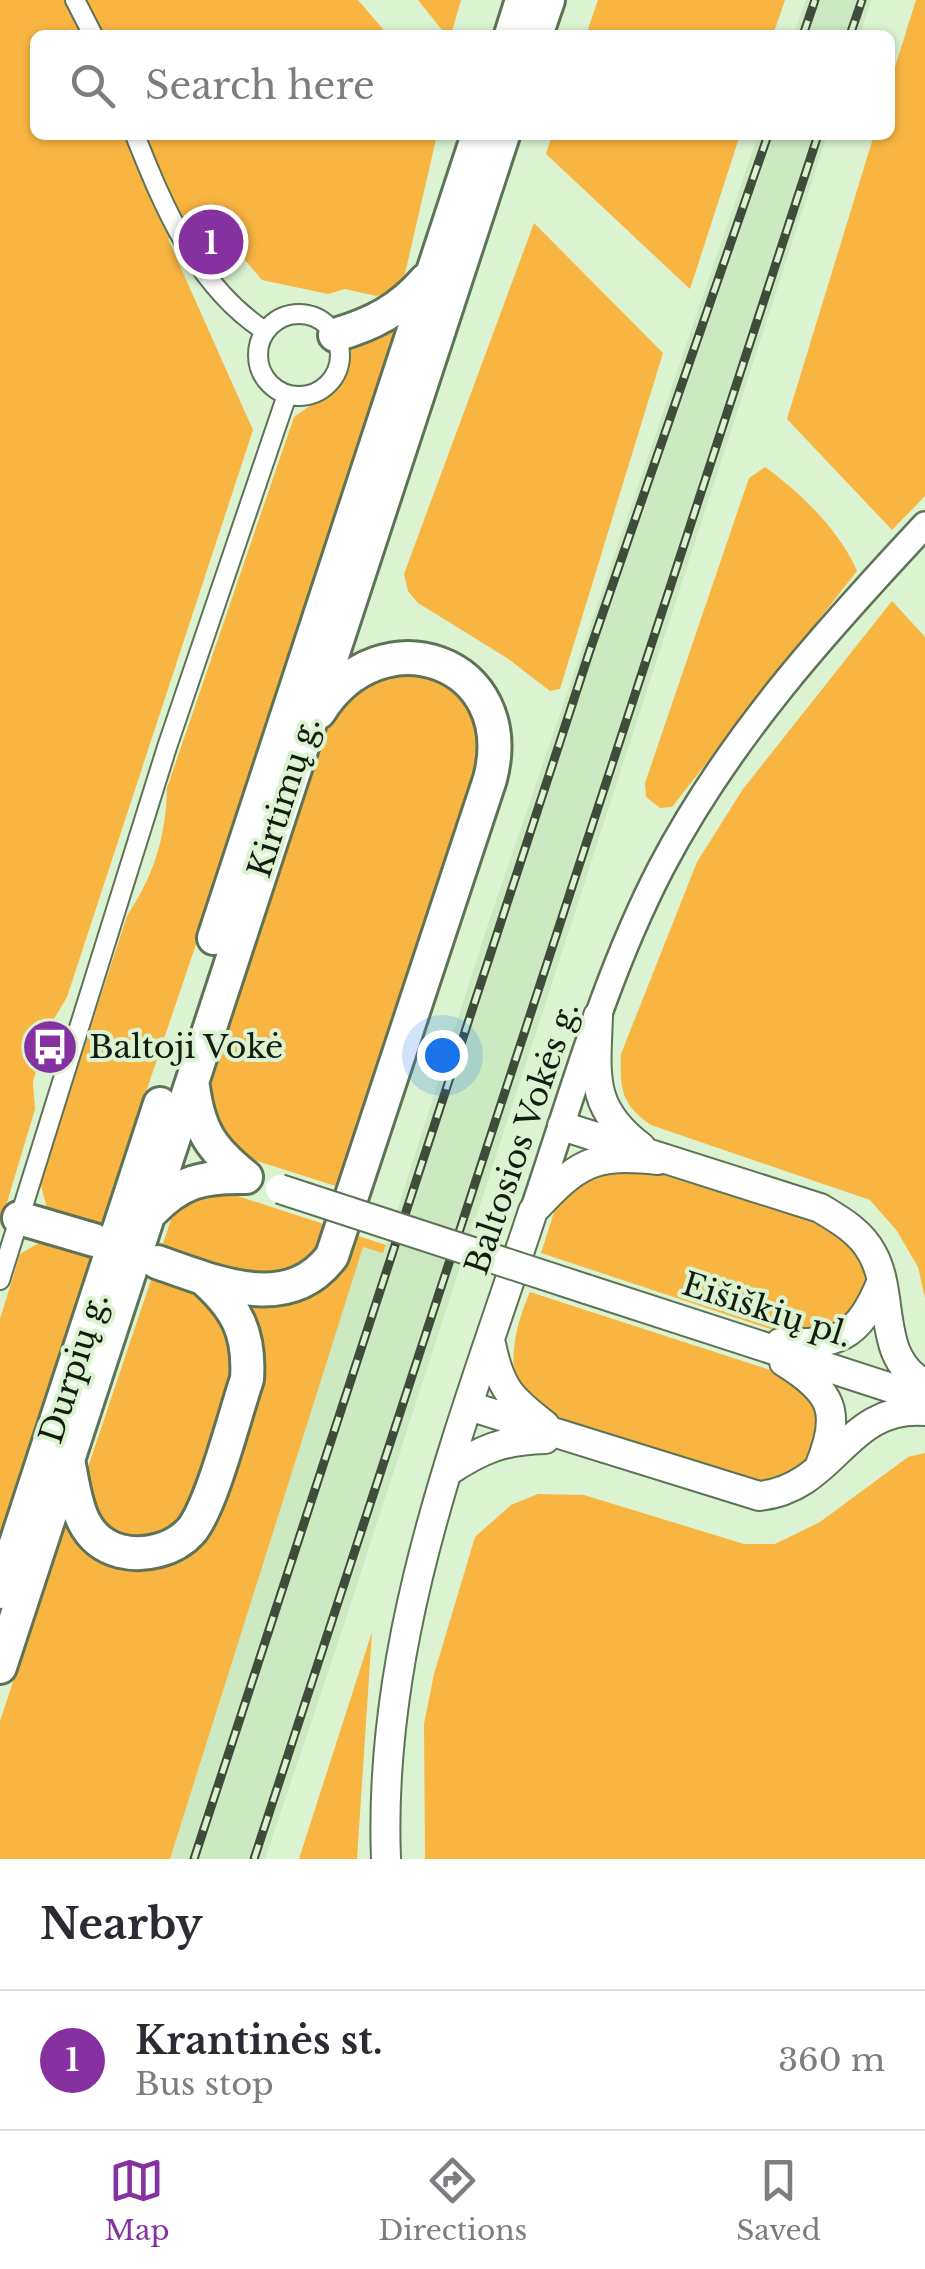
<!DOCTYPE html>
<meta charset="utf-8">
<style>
body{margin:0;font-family:"Libre Baskerville",serif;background:#f7f7f7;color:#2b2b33}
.you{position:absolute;left:442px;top:1055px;width:35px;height:35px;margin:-25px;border:8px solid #fff;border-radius:50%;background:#1a73e8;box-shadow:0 0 0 15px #1a73e833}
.badge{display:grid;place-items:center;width:65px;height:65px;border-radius:50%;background:#85319f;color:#fff;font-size:32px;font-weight:700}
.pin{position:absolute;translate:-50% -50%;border:5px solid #fff;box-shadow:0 2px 10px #0006}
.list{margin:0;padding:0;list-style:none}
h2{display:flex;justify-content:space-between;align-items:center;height:130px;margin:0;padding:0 40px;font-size:42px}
h2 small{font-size:32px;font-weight:400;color:#7c7c81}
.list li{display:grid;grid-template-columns:65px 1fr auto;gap:30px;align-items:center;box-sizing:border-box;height:140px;padding:0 40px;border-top:2px solid #e1e1e2}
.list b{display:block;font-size:38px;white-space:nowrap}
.list p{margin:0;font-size:32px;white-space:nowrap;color:#7c7c81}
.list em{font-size:32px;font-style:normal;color:#7c7c81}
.icon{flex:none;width:55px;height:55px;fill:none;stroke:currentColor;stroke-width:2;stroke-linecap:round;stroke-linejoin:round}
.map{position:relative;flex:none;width:925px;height:1859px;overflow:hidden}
.search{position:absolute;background:#fff;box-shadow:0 2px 8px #0004;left:30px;right:30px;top:30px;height:110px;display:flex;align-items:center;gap:25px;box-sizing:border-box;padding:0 35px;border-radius:15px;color:#7c7c81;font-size:38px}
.sheet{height:270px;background:#fff}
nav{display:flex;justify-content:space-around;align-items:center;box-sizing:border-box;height:140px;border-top:2px solid #e1e1e2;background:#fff;font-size:28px;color:#7c7c81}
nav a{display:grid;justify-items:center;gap:5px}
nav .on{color:#85319f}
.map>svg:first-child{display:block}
.built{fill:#cce9c1}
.green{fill:#f9b541}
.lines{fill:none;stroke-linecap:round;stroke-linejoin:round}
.street-casing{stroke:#5e7356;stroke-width:22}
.secondary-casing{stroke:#5e7356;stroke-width:30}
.primary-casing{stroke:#5e7356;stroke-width:32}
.highway-casing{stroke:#5e7356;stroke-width:38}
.street{stroke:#fff;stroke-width:18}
.secondary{stroke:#fff;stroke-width:25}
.primary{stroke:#fff;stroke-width:28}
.highway{stroke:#fff;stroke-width:32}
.rail-casing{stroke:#404b3b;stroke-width:9}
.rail{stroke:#dbf3d1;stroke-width:5;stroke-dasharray:15;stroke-linecap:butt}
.primary-bridge-casing{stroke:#5e7356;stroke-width:32;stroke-linecap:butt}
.primary-bridge{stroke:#fff;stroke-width:28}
.labels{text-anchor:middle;stroke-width:8;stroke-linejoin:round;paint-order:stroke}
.street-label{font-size:32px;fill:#141c11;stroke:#dbf3d1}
.poi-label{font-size:32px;fill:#141c11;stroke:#dbf3d1;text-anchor:start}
</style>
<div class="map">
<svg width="925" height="1859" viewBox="0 0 925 1859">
<rect width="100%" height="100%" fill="#dbf3d1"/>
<!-- built -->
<path class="built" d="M806 0H871L860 35H793Z
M758 135H827L341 1634 265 1859H170L363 1246 384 1252 485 933Z"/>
<!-- green -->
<path class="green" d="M0 0H358L388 35H35V135H437L404 278 391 292 376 296 345 289 328 294 262 280 222 233 193 217 168 239 253 430 67 997 47 1031 33 1082 35 1109 0 1226Z
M418 0H461L451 35H446Z
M598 0H785L773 35H586Z
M916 0H925V496L892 530 787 419 874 135H890V83Z
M552 135H740L690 289 546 154Z
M534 223 663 353 560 689 550 691 507 658 418 603 408 591 404 574Z
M406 323 98 1234 48 1212 40 1182 127 916C154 875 166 837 167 788L294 417 337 387 346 367 349 344Z
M765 467C800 492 840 531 857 571L672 807 660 808 646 797 645 783 749 478Z
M892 601 925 637V1298L918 1267 897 1231 870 1200 651 1125C621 1104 620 1090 621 1054L697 862 743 789Z
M387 666 453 679 489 743 348 1190 223 1150 206 1094 334 708Z
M636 1167 819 1222 858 1251 870 1283 837 1331 779 1332 541 1253 556 1206 581 1176Z
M210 1187 336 1228 326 1253 277 1284 160 1253 176 1204Z
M352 1234 386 1245 383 1253 363 1247 170 1859H0V1721L69 1512 170 1556 255 1373 240 1302Z
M44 1240 92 1254 0 1541V1319L20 1254Z
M153 1274 200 1288 241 1342 196 1506 167 1540 103 1536 85 1476Z
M530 1292 792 1377C828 1412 821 1424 804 1468L769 1485 585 1431 517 1393C509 1357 515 1326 530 1292Z
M925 1453V1859H425L424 1724 434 1674 475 1537 511 1505 538 1494 584 1495 744 1544H775L820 1522 908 1457Z
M372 1632 357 1859H299Z"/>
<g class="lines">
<!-- street casing -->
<g class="street-casing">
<path id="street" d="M75 0 93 35
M135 135C164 208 197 287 265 331
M258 355a41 41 0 1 1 82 0a41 41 0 1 1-82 0Z
M0 1280 167 747 287 395"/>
</g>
<!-- secondary casing -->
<g class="secondary-casing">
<path id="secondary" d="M533 1211C572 1096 605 976 661 868 729 738 825 632 925 525"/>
</g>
<!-- primary casing -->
<g class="primary-casing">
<path id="primary" d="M598 1016C596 1075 589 1108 641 1147
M562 1126 820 1208C840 1220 861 1232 872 1253 896 1295 875 1358 925 1384
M586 1289 925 1399
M780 1343C839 1345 858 1338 881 1283
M491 1344C500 1388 510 1398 545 1425
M784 1362C832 1392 842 1411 820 1465
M469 1406 759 1496C836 1488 845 1405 925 1411
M447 1472C481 1449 504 1440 545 1439
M386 1859C377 1633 464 1421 533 1211 578 1163 592 1153 658 1160"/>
</g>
<!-- highway casing -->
<g class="highway-casing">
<path id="highway" d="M511 35 522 0
M536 35 548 0
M335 335C373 324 400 310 426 280
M214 938 478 135
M193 1087C199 1131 211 1149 246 1177
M151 1212C181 1181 203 1176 246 1177
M19 1218 94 1240
M157 1262C215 1282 288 1315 332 1256L490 779C521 661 381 612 319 712
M69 1465C76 1500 79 1540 120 1551 144 1557 174 1550 191 1531 212 1506 235 1414 247 1379 250 1333 237 1308 203 1278
M0 1592 160 1104
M0 1667 503 135"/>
</g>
<!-- street -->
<use href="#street" class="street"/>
<!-- secondary -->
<use href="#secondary" class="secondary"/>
<!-- primary -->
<use href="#primary" class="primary"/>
<!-- highway -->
<use href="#highway" class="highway"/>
<!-- rail casing -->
<g class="rail-casing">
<path id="rail" d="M803 35 815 0
M850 35 862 0
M194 1859 590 650 768 135
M254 1859 818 135"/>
</g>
<!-- rail -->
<use href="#rail" class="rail"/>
<!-- primary-bridge casing -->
<g class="primary-bridge-casing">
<path id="primary-bridge" d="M280 1189 586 1289"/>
</g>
<!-- primary-bridge -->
<use href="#primary-bridge" class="primary-bridge"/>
</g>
<!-- icons -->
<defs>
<g id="bus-disc" transform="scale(2.875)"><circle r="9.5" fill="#85319f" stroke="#dbf3d1"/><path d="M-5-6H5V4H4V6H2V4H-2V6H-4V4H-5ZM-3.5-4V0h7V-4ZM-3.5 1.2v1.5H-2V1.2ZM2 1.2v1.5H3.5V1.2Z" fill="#fff"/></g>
</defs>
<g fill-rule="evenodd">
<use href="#bus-disc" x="50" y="1047"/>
</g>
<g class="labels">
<!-- street labels -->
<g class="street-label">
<text transform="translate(284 797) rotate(-72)" y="11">Kirtimų g.</text>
<text transform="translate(522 1138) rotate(-71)" y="11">Baltosios Vokės g.</text>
<text transform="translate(767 1310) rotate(18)" y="11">Eišiškių pl.</text>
<text transform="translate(74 1368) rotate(-72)" y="11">Durpių g.</text>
</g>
<!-- poi labels -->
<g class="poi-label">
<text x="89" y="1058">Baltoji Vokė</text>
</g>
</g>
</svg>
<div class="you"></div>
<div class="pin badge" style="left:211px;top:242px">1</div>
<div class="search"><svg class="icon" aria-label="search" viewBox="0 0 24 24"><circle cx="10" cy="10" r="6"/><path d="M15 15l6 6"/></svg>Search here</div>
</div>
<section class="sheet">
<h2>Nearby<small></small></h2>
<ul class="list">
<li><span class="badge">1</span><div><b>Krantinės st.</b><p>Bus stop</p></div><em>360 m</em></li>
</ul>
</section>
<nav>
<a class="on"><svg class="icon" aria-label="map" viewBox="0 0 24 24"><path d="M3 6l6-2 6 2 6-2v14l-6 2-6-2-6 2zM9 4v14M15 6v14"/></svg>Map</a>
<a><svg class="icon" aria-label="directions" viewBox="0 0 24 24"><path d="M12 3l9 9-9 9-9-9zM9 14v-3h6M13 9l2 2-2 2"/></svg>Directions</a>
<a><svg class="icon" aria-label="saved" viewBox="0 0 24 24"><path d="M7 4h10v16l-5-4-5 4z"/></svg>Saved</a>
</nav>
